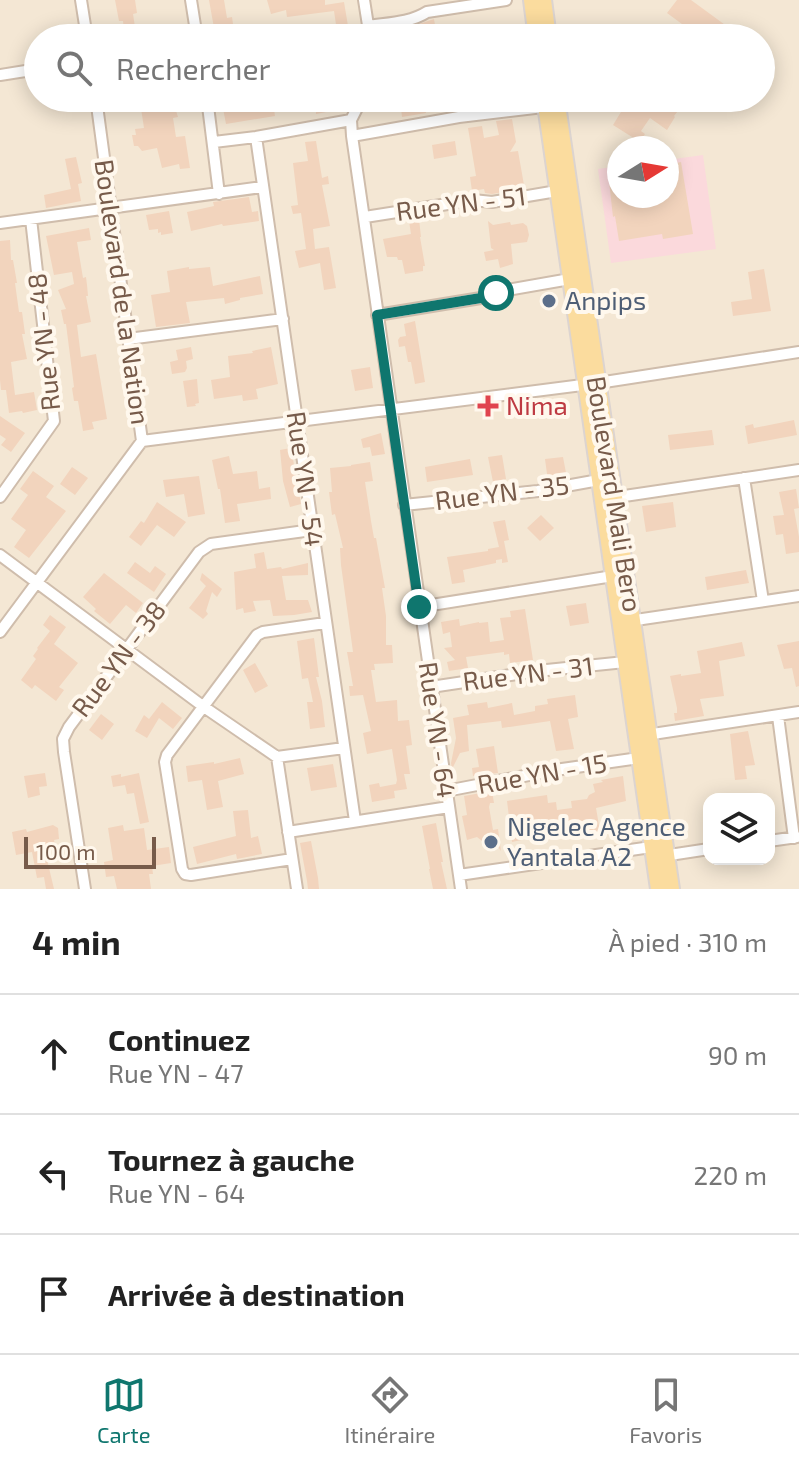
<!DOCTYPE html>
<html lang="fr">
<meta charset="utf-8">
<style>
body{margin:0;font-family:"Exo 2",sans-serif;background:#f6f6f6;color:#222}
.controls{position:absolute;right:24px;bottom:24px;display:grid;overflow:hidden;border-radius:16px;box-shadow:0 4px 20px #0003}
.controls button{width:72px;height:72px;display:grid;place-items:center;padding:0;border:0;border-bottom:2px solid #e0e0e0;background:#fff;color:#222;font:40px sans-serif}
.compass{position:absolute;left:607px;top:136px;width:72px;height:72px;border-radius:50%;background:#fff;box-shadow:0 4px 20px #0003;rotate:79deg}
.scale{position:absolute;left:24px;bottom:20px;width:132px;box-sizing:border-box;padding-left:8px;border:4px solid #775b4a;border-top:0;font-size:22px;line-height:28px;white-space:nowrap;color:#775b4a;-webkit-text-stroke:6px #fff8ed;paint-order:stroke}
.stop{position:absolute;width:24px;height:24px;margin:-18px;border:6px solid #0f766e;border-radius:50%;background:#fff}
.stop.end{background:#0f766e;border-color:#fff;box-shadow:0 2px 8px #0008}
.list{margin:0;padding:0;list-style:none}
h2{display:flex;justify-content:space-between;align-items:center;height:104px;margin:0;padding:0 32px;font-size:34px}
h2 small{font-size:26px;font-weight:400;color:#767676}
.list li{display:grid;grid-template-columns:52px 1fr auto;gap:24px;align-items:center;box-sizing:border-box;height:120px;padding:0 32px;border-top:2px solid #e0e0e0}
.list b{display:block;font-size:30px;white-space:nowrap}
.list p{margin:0;font-size:26px;white-space:nowrap;color:#767676}
.list em{font-size:26px;font-style:normal;color:#767676}
.icon{flex:none;width:44px;height:44px;fill:none;stroke:currentColor;stroke-width:2;stroke-linecap:round;stroke-linejoin:round}
.map{position:relative;flex:none;width:799px;height:889px;overflow:hidden}
.search{position:absolute;background:#fff;box-shadow:0 4px 20px #0003;left:24px;right:24px;top:24px;height:88px;display:flex;align-items:center;gap:20px;box-sizing:border-box;padding:0 28px;border-radius:44px;color:#767676;font-size:30px}
.sheet{height:464px;background:#fff}
nav{display:flex;justify-content:space-around;align-items:center;box-sizing:border-box;height:112px;border-top:2px solid #e0e0e0;background:#fff;font-size:22px;color:#767676}
nav a{display:grid;justify-items:center;gap:4px}
nav .on{color:#0f766e}
.map>svg:first-child{display:block}
.residential{fill:#f4e7d4;fill-rule:evenodd}
.medical{fill:#fbd9dc}
.building{fill:#f2d4bd}
.lines{fill:none;stroke-linecap:round;stroke-linejoin:round}
.minor-casing{stroke:#cfbdac;stroke-width:14}
.major-casing{stroke:#dcd4d0;stroke-width:18}
.minor{stroke:#fff;stroke-width:10}
.major{stroke:#fbdc9e;stroke-width:14}
.route{stroke:#0f766e;stroke-width:10}
.service-dot{fill:#5c6f8a;stroke:#fff8ed;stroke-width:3}
.health-dot{fill:#e0444e;stroke:#fff8ed;stroke-width:3}
.labels{text-anchor:middle;stroke-width:8;stroke-linejoin:round;paint-order:stroke}
.street-label{font-size:26px;fill:#775b4a;stroke:#fff8ed}
.service-label{font-size:26px;fill:#4e5e75;stroke:#fff8ed;text-anchor:start}
.health-label{font-size:26px;fill:#be3a42;stroke:#fff8ed;text-anchor:start}
</style>
<div class="map">
<svg width="799" height="889" viewBox="0 0 799 889">
<rect width="100%" height="100%" fill="#fdf5e6"/>
<!-- residential -->
<path class="residential" d="M0 0H799V889H0ZM38 38H761V98H38ZM619 148H667V196H619ZM709 799H769V859H709Z"/>
<!-- medical -->
<path class="medical" d="M703 155 716 249 611 263 598 169 619 166V196H667V160Z"/>
<!-- building -->
<path class="building" d="M115 0H135L137 13 133 14 135 27H139V29L165 26 166 31H170L171 38H125L123 21H119Z
M209 0H224L227 18 232 17 233 24 214 28Z
M267 0H325V5L344 2 350 38H338L334 11 287 17 286 10 271 14Z
M677 0H691L743 38H701L667 13Z
M434 19 436 31 460 27 462 36 482 30 484 38H386V34L407 31V28Z
M141 98H172L178 117 173 118 176 137 185 136 190 168 180 169 179 164 162 168 157 148 142 151 138 146H134L132 135H136L135 129 144 128 140 102H142Z
M221 98H234L236 109 273 103 275 116 226 124Z
M297 98H310V102L340 98 342 109 316 114V111L298 112Z
M417 98V100L424 99 426 113 402 117 400 100Z
M611 98H688L674 116 675 117 667 130 650 118 641 131 645 134 640 142 613 125 624 107Z
M512 119 516 142 510 152 518 151 524 185 521 186V189L492 194 485 193 484 189 472 191 470 177 476 176 468 128 482 126 484 138 499 135 496 121Z
M316 141 322 178 328 176 329 184 322 185 330 226 313 229 315 249 329 247 336 288 324 290 320 263 299 268 295 251 306 249 301 213 293 214 291 206 298 205 293 163 308 161 305 142Z
M455 141 457 155 434 159 432 145Z
M76 157 82 183 78 184 81 201 46 208 44 195 71 189 65 159Z
M681 162 693 234 663 239 662 234 619 241 615 216 613 217 609 181 619 179V196H667V165Z
M249 197 252 212 258 211 259 221 223 226 222 224 191 231 187 212 214 206 213 202Z
M169 211 173 233 161 235V232L158 233V229L149 230 146 215Z
M419 219 421 237H420L425 266H423V271L405 274 402 260H398L397 257H387L383 239 411 234 409 221Z
M488 221 493 225 510 222 511 225 523 223 527 226 529 235 527 242 511 244 513 264 500 268 498 259 486 261 484 252 494 250 491 248Z
M89 228 91 240 77 242 83 278 86 277 87 285 88 296H86L91 322 77 325 81 357 96 354 107 419 92 422 94 429 83 431 78 401H74L72 388 74 387 66 324H64L61 310 66 309 58 290 74 284 72 272 54 275 46 236Z
M10 240 11 260H13L17 283H15L19 312H22L25 334H22L27 359 11 362 15 395 34 392 37 410 23 413 22 411 9 413 6 390H1L0 380V241Z
M189 267V269L210 267 213 286 260 276 263 294 240 298V300L225 304 224 298 186 302 190 323 156 327 151 295 170 292 167 271Z
M764 269 771 311 733 316 731 302 752 299 748 272Z
M415 321 425 382 415 384 411 362H408L405 346 399 347 398 340 400 337 406 336 404 324Z
M191 347 193 359 186 361 187 368 185 372 172 374 170 362 178 360 176 350Z
M271 347 278 384 256 389 258 399 243 401 242 395 214 399 211 380 230 377 228 356 253 353 252 351Z
M370 367 373 388 355 391 351 370Z
M197 379 199 403 195 404 196 406 187 407 183 381Z
M0 416 25 433 11 452 1 445 6 439 0 435Z
M794 420 797 435 748 444 745 426 753 424 754 428Z
M712 430 714 445 670 450 668 435Z
M381 433 385 454 372 456 370 447 363 448 361 439Z
M291 448 301 504 290 507 283 481 280 450Z
M502 455 506 479 493 482 488 457Z
M229 456 233 474 257 471 259 489 270 487 271 499 237 504 240 521 225 523 220 489H218L212 460Z
M563 457 567 478 548 481 545 459Z
M470 459 473 475 427 482 425 467Z
M370 462 373 481 365 482 371 521 374 538H376L385 588H382L386 616V645H392L393 663 374 664 375 670H371L376 702 397 700 398 721 409 720 412 745 406 746 410 774H404L407 789 394 791 395 798 372 802 369 785 379 783 380 787 396 784 397 780 392 749 367 754 363 733 371 731 363 695 350 696 349 686H353L347 652H353L341 565 340 548H343L335 514 332 515 329 492H332L330 468 351 466V465Z
M72 467 88 478 75 495 60 484Z
M33 471 54 486 46 497 66 511 29 558 14 547 26 530 11 519 28 495 20 489Z
M199 476 205 514 188 517 184 494 166 497 163 480Z
M796 489 799 508 794 509 799 537V552L786 554 783 534 776 535 773 516 784 515 779 492Z
M157 502 186 522 174 537 157 525 141 546 129 537 141 521 144 523Z
M673 502 676 527 646 532 642 506Z
M541 515 554 528 540 541 527 528Z
M505 520 509 540 504 541 508 562 502 563V559L496 560V563L463 570 465 582 452 584 447 557 488 551V549L499 547 493 522Z
M264 552 267 569 281 567 282 569 308 563V575L282 576 286 600H308L312 612 294 615 273 616 270 600 253 601 256 611 244 613 243 608 236 610 234 572 256 568 254 554Z
M135 562 150 573 155 566 166 574 154 592 127 573Z
M746 570 749 583 707 590 705 577Z
M104 573 143 603 136 613 126 605 110 624 94 611 96 609 83 597Z
M202 573 222 589 217 597 212 592 206 611 208 614 203 619 189 608 206 586 200 580Z
M586 603 589 623 570 626 566 606Z
M525 609 533 660 510 663 509 654 504 655V652L466 657 468 668 449 671 447 662 455 660 444 648 452 647 450 632 443 634 441 622 459 619 460 626 479 622V623L488 622 490 642 504 640 500 618 511 617 510 611Z
M50 615 66 627 54 644 78 663 59 687 64 690 56 701 35 685 32 689 21 680 36 659 33 656 38 649 37 648 50 631 43 625Z
M314 638 319 677H316L322 701 325 727 310 729 307 702H313L308 678 302 679 297 641Z
M799 641V686L796 687 792 668 784 669 777 645Z
M742 642 745 656 719 661 724 696 700 699 704 716 675 721 674 713H677V708L670 676 681 674V676L701 673 697 651Z
M255 663 268 686 255 693 243 670Z
M575 695 578 717 568 719 574 749 556 751 550 721 502 728 501 721 467 725 469 751 460 753 452 769 451 763 456 738 453 718 469 715 467 705 487 702 488 708 512 703 514 715 535 711V706L548 704 547 699Z
M162 702 182 718 173 729 159 718 147 738 135 731 144 715 149 719Z
M101 714 114 724 102 740 89 730Z
M748 731 755 765 745 766 747 779 735 780 730 734Z
M494 746 498 773 473 776 472 768 479 767 476 749Z
M240 758 244 774 218 781 223 807 207 810 202 780 188 782 186 766 214 762V764Z
M333 764 337 787 311 791 307 768Z
M45 773 47 786 39 787 40 795 28 798 24 776Z
M139 773 149 822 140 824 134 793 127 794 125 785 113 787 111 776 121 774V777Z
M623 776 626 801 596 808 601 837 584 839 572 827 559 835 546 837 545 835 512 842 507 801 547 795 548 803 556 802 557 810 572 808 571 801 587 799 589 795 595 792 593 784 603 782 601 780Z
M492 791 494 803H490L489 807 493 830 498 829 501 851 492 839 482 841 477 837 467 840 462 816 467 815 464 796Z
M248 810 251 838 258 836 262 854 237 859 236 854 197 864 193 847 236 836 233 811Z
M436 823 443 862H441L447 889H433L429 869H430L422 826Z
M53 825 58 828 59 839 54 840 56 849 45 851 54 889H46L44 877 37 878 32 852 16 855 12 832 26 829 27 832Z
M123 825 124 831 144 828 147 850 169 847 171 863 152 866 153 874H149L151 889H117L114 876 106 877 104 862 113 860 108 828Z
M311 841 318 878 319 889H308L307 881 300 843Z"/>
<g class="lines">
<!-- minor casing -->
<g class="minor-casing">
<path id="minor" d="M81 0 87 38
M191 0 197 38
M364 0 370 38
M368 26C387 23 410 23 427 12L506 0
M0 75 38 69
M207 98 219 194
M362 98 351 120 352 136 461 889
M352 136 459 117 552 106
M256 137 355 821
M214 142 256 137 351 120
M365 217 473 200 492 202 557 191
M0 223 262 187
M377 315 487 297 502 291 570 279
M128 339 283 319
M142 441 598 383 799 352
M744 478 763 601
M0 497 54 421 31 219
M611 498 799 470
M404 505 538 491 599 480
M0 555 204 707 277 757 297 889
M419 607 613 576
M629 621 799 596
M0 632 142 441 96 98
M431 687 537 671 625 662
M778 716 794 838
M646 735 799 712
M277 757 344 748
M446 791 555 770 639 758
M288 832 449 807
M769 841 797 837
M663 856 709 849
M292 859 191 875 185 874 182 869 165 762 167 755 257 635 263 632 325 623
M459 875 651 847
M85 889 64 752 63 739 69 727 199 552 211 544 312 530"/>
</g>
<!-- major casing -->
<g class="major-casing">
<path id="major" d="M531 0 536 38
M544 0 549 38
M544 98 658 889
M557 98 672 889"/>
</g>
<!-- minor -->
<use href="#minor" class="minor"/>
<!-- major -->
<use href="#major" class="major"/>
</g>
<g class="lines">
<!-- route -->
<path class="route" d="M419 607 377 315 487 297 496 293"/>
</g>
<!-- markers -->
<g class="service-dot">
<circle cx="549" cy="301" r="8"/>
<circle cx="491" cy="842" r="8"/>
</g>
<path class="health-dot" d="M484 394h8v8h8v8h-8v8h-8v-8h-8v-8h8z"/>
<g class="labels">
<!-- street labels -->
<g class="street-label">
<text transform="translate(461 204) rotate(-7)" y="9">Rue YN - 51</text>
<text transform="translate(122 292) rotate(82)" y="9">Boulevard de la Nation</text>
<text transform="translate(44 342) rotate(-96)" y="9">Rue YN - 48</text>
<text transform="translate(305 479) rotate(82)" y="9">Rue YN - 54</text>
<text transform="translate(502 493) rotate(-7)" y="9">Rue YN - 35</text>
<text transform="translate(614 494) rotate(81)" y="9">Boulevard Mali Bero</text>
<text transform="translate(119 659) rotate(-53)" y="9">Rue YN - 38</text>
<text transform="translate(528 674) rotate(-7)" y="9">Rue YN - 31</text>
<text transform="translate(437 730) rotate(82)" y="9">Rue YN - 64</text>
<text transform="translate(542 774) rotate(-10)" y="9">Rue YN - 15</text>
</g>
<!-- service labels -->
<g class="service-label">
<text x="565" y="310">Anpips</text>
<text x="507" y="836">Nigelec Agence<tspan x="507" dy="30">Yantala A2</tspan></text>
</g>
<!-- health labels -->
<g class="health-label">
<text x="506" y="415">Nima</text>
</g>
</g>
</svg>
<div class="controls">
<button><svg class="icon" aria-label="layers" viewBox="0 0 24 24"><path d="M12 4l9 5-9 5-9-5zM3 14l9 5 9-5"/></svg></button>
</div>
<svg class="compass" viewBox="-18 -18 36 36"><path d="M0-13l5 13h-10z" fill="#e53935"/><path d="M0 13l5-13h-10z" fill="#767676"/></svg>
<div class="scale">100 m</div>
<div class="stop" style="left:496px;top:293px"></div>
<div class="stop end" style="left:419px;top:607px"></div>
<div class="search"><svg class="icon" aria-label="search" viewBox="0 0 24 24"><circle cx="10" cy="10" r="6"/><path d="M15 15l6 6"/></svg>Rechercher</div>
</div>
<section class="sheet">
<h2>4 min<small>À pied · 310 m</small></h2>
<ul class="list">
<li><svg class="icon" aria-label="ahead" viewBox="0 0 24 24"><path d="M12 20V5M6 11l6-6 6 6"/></svg><div><b>Continuez</b><p>Rue YN - 47</p></div><em>90 m</em></li>
<li><svg class="icon" aria-label="left" viewBox="0 0 24 24"><path d="M17 20v-9H6M10 6l-5 5 5 5"/></svg><div><b>Tournez à gauche</b><p>Rue YN - 64</p></div><em>220 m</em></li>
<li><svg class="icon" aria-label="arrive" viewBox="0 0 24 24"><path d="M6 21V4h12l-3 4 3 4H6"/></svg><div><b>Arrivée à destination</b></div></li>
</ul>
</section>
<nav>
<a class="on"><svg class="icon" aria-label="map" viewBox="0 0 24 24"><path d="M3 6l6-2 6 2 6-2v14l-6 2-6-2-6 2zM9 4v14M15 6v14"/></svg>Carte</a>
<a><svg class="icon" aria-label="directions" viewBox="0 0 24 24"><path d="M12 3l9 9-9 9-9-9zM9 14v-3h6M13 9l2 2-2 2"/></svg>Itinéraire</a>
<a><svg class="icon" aria-label="saved" viewBox="0 0 24 24"><path d="M7 4h10v16l-5-4-5 4z"/></svg>Favoris</a>
</nav>
